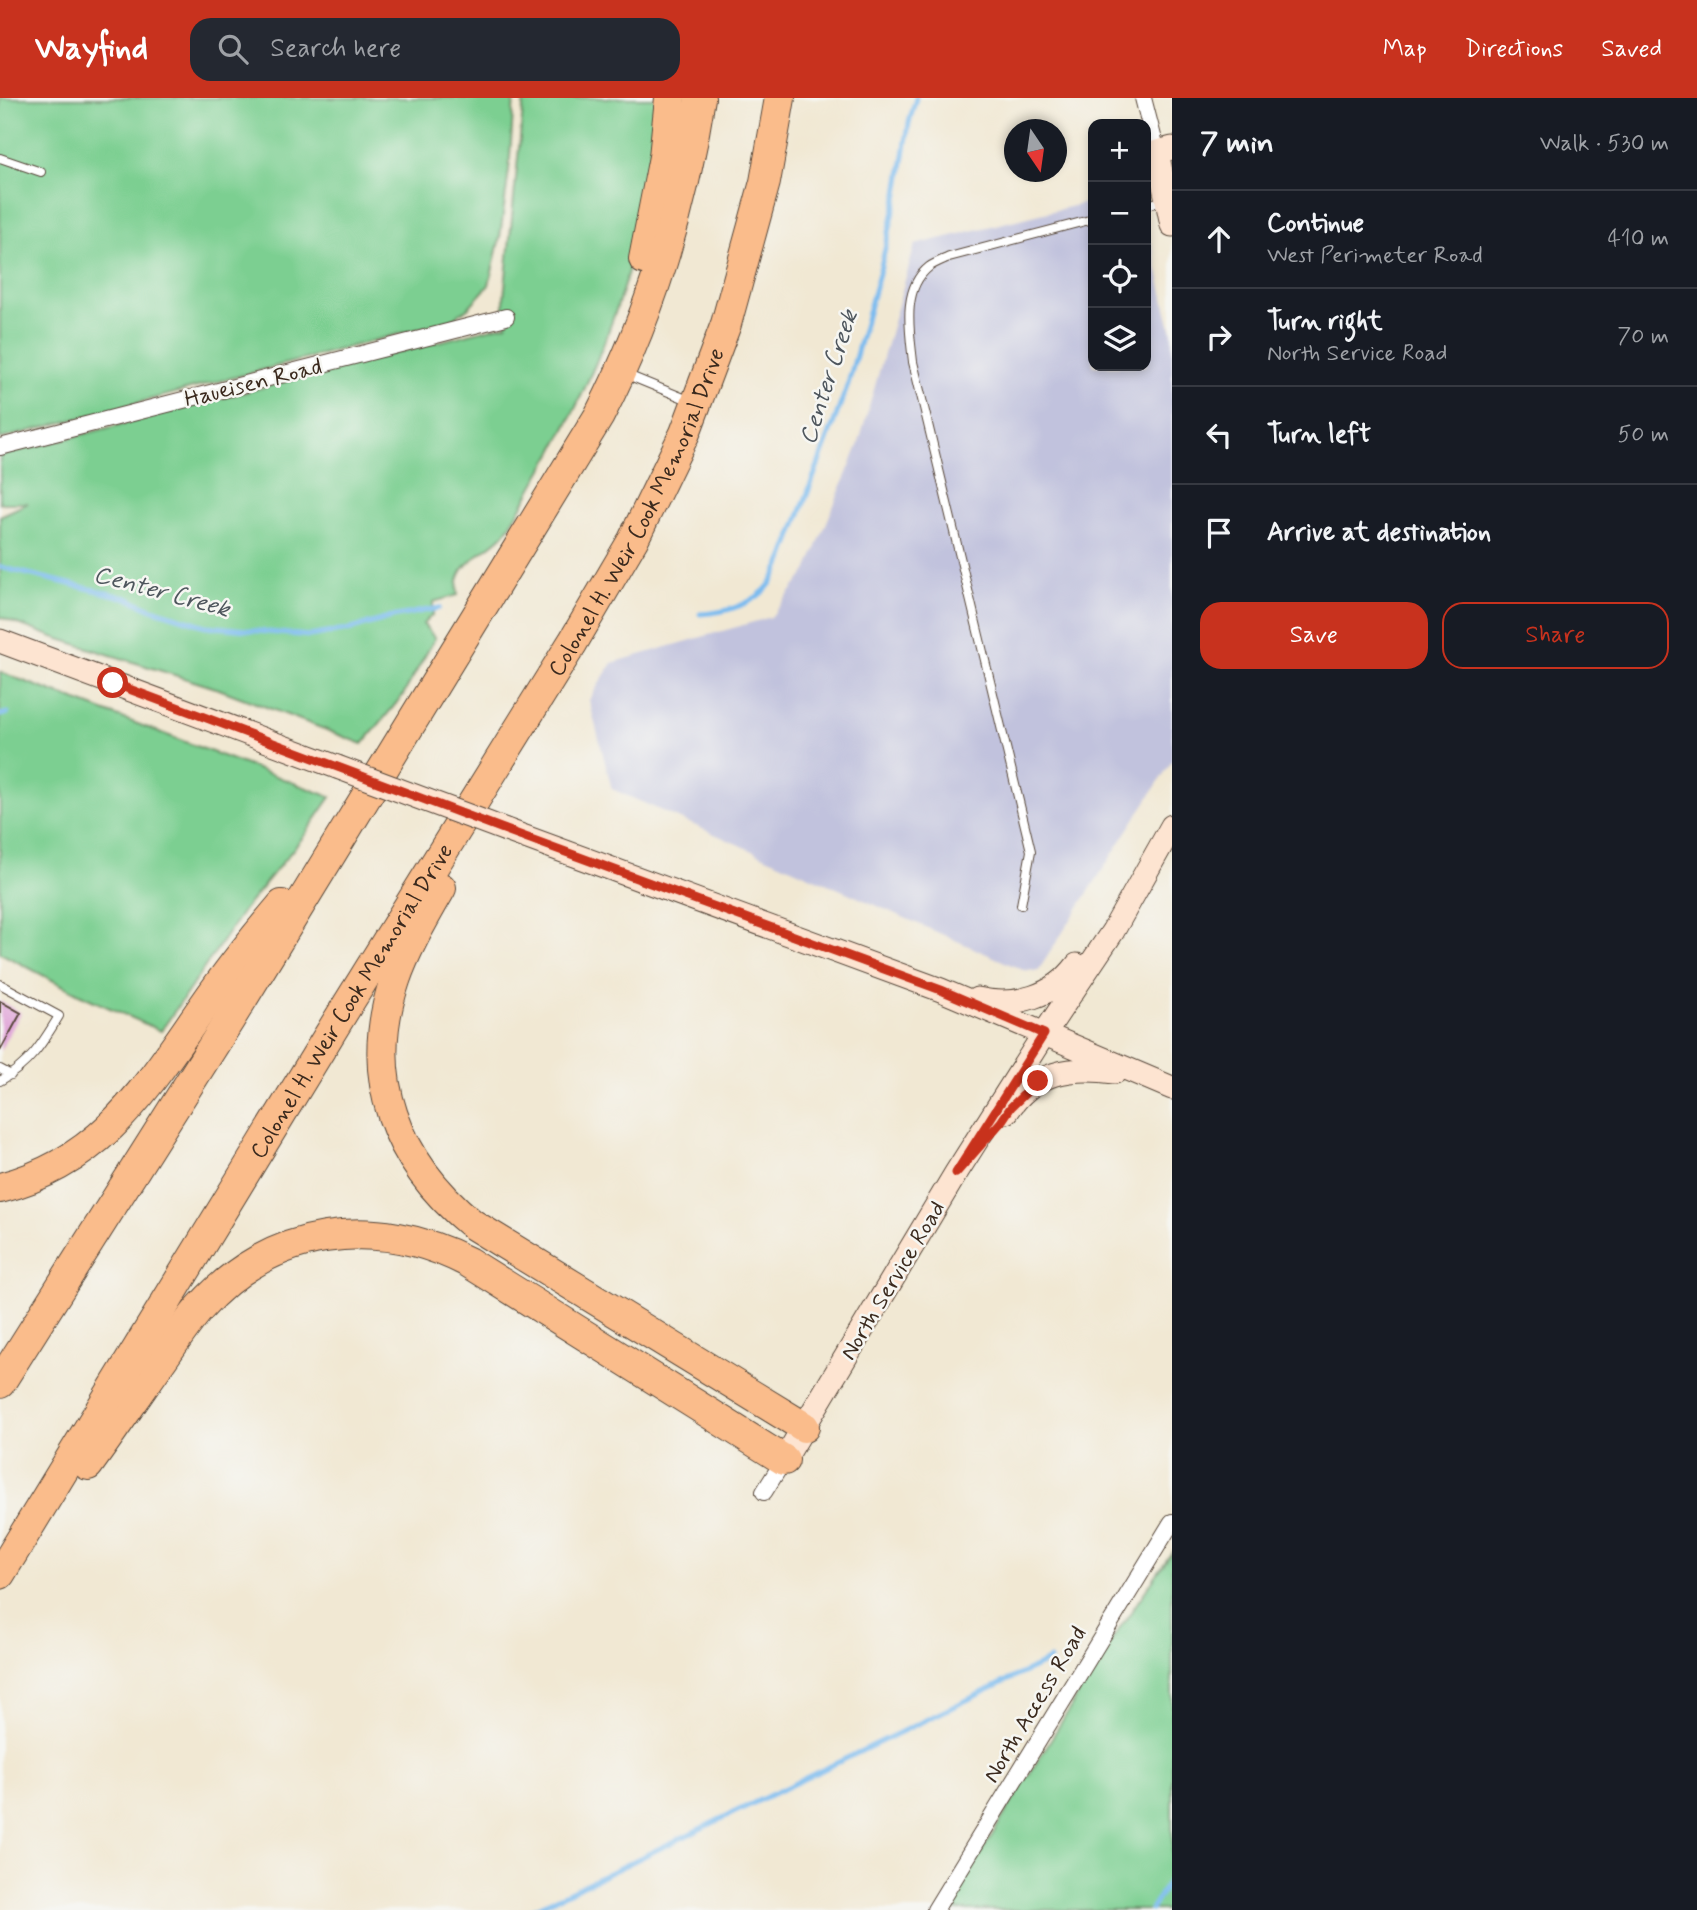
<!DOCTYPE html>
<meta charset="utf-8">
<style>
body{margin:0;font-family:Mynerve,sans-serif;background:#242831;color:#f1f3f6}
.controls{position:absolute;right:21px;top:21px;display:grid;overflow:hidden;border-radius:14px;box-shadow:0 4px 10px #0003}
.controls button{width:63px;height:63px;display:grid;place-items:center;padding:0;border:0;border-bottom:2px solid #363941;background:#171b24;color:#f1f3f6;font:35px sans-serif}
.compass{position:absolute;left:1004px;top:21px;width:63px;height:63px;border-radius:50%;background:#171b24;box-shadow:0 4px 10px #0003;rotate:167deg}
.stop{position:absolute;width:21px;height:21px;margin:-16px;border:5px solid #c8321e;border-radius:50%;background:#fff}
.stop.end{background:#c8321e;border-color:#fff;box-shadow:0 2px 7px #0008}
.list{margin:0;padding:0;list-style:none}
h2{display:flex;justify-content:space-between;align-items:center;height:91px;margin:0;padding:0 28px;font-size:30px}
h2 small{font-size:23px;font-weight:400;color:#9ea1a6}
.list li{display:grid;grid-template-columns:46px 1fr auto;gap:21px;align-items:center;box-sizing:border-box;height:98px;padding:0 28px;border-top:2px solid #363941}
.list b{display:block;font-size:26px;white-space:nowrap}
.list p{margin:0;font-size:23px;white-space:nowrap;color:#9ea1a6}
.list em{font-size:23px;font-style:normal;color:#9ea1a6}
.actions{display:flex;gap:14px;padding:21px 28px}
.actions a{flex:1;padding:16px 0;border:2px solid #c8321e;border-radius:21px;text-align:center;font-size:24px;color:#c8321e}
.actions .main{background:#c8321e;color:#fff}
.icon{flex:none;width:38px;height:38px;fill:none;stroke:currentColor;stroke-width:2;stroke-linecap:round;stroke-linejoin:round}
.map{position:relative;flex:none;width:1172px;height:1812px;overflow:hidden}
header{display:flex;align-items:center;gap:42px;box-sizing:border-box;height:98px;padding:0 35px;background:#c8321e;color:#fff}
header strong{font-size:33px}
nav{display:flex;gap:38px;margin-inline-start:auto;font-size:24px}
.search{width:490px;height:63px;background:#242831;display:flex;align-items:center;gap:18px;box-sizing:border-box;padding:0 24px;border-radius:21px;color:#9ea1a6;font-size:26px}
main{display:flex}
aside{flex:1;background:#171b24}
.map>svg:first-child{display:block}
.industrial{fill:#c1c2dd}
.green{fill:#7bcf91;stroke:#5b7c58;stroke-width:2}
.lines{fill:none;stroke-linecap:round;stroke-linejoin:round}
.stream{stroke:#7abbef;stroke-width:5}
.building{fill:#e1a9d9}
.lane-casing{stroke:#564639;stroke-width:10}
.street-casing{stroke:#564639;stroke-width:18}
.secondary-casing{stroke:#564639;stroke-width:25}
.highway-casing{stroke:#564639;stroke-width:32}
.lane{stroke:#fff;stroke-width:8}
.street{stroke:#fff;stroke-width:16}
.secondary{stroke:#fde4d1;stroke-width:23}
.highway{stroke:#fabc8b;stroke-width:30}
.secondary-bridge-casing{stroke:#564639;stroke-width:25;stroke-linecap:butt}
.secondary-bridge{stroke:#fde4d1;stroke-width:23}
.route{stroke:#c8321e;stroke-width:9}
.labels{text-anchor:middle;stroke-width:5;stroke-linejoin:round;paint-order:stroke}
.street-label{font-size:23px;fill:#3b2a1e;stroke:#f6f6f2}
.water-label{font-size:24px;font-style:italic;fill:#4e565d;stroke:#f6f6f2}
</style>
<header>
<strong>Wayfind</strong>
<div class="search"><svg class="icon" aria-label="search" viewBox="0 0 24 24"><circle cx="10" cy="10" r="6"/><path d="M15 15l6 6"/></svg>Search here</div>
<nav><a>Map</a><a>Directions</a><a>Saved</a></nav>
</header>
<main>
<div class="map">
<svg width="1172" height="1812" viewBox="0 0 1172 1812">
<rect width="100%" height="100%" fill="#f6f6f2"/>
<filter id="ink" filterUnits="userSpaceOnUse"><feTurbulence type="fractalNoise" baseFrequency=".0143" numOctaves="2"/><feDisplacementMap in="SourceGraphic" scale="14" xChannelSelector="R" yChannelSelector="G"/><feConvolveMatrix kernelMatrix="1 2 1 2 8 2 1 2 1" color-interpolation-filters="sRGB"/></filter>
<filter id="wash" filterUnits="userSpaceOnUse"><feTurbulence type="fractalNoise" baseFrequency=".00686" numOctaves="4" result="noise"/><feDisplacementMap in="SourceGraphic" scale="28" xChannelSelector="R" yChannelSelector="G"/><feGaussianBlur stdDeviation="1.57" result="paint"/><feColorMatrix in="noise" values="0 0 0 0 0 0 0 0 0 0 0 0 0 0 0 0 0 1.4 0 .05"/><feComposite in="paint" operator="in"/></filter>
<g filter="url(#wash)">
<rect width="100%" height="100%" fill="#f1e8d3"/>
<!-- industrial -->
<path class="industrial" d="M1093 103V268H1146V122L1172 235V663L1038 873 1023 872 612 691 589 602 612 565 771 519 807 473 858 348 915 147Z"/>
<!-- green -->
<path class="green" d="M0 0H514L509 72 500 139 489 187 469 209 452 222 0 341Z
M524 0H659C652 45 646 92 637 137 620 218 579 312 536 383 526 400 516 422 503 437 485 456 452 465 458 497L433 504V516L423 526 435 540 403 597 363 646 219 591 53 539 0 519V418L28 405H0V358L507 226 504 212V199Z
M0 574 331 699 304 738 245 810 161 933 81 897 0 855Z
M1172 1454V1812H946L1113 1540Z"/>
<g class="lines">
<!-- stream -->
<path class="stream" d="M0 469 127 500 152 511 206 528 309 538 352 531 392 519 439 510
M700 516C725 515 756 506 771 485 776 477 780 467 784 459L848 286 881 168 898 96 909 25 916 0
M0 617 8 615
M532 1812 1050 1562
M1151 1812 1172 1777"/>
</g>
<g id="blocks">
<!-- building -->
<path class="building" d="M0 903 21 915 0 953Z"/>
</g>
</g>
<g filter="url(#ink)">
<use href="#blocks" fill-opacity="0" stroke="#564639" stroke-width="2"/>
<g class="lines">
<!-- lane casing -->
<g class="lane-casing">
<path id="lane" d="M0 60 41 74
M1146 107 1164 103
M625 276 691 303
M1021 807 1031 753 913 264C910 234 901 191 929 169 934 165 943 162 949 159L1093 121
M0 886 59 918C42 946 30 966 0 983
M0 971 11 977"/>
</g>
<!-- street casing -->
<g class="street-casing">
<path id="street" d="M1143 0 1157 54
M0 349 506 219
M764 1394 784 1362
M935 1812 1172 1424"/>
</g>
<!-- secondary casing -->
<g class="secondary-casing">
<path id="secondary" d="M1172 50 1157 54 1172 127
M0 543 337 669
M506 732 941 892 1172 990
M977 901C1016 910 1054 898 1077 867
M1007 1014C1034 973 1070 968 1115 974
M784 1362 956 1075 1044 936 1113 833 1172 728"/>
</g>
<!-- highway casing -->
<g class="highway-casing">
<g id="highway">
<path d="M644 161 664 59 670 0"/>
<path d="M441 790C424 820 406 850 395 882 362 979 396 1063 472 1126L804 1329"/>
<path d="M0 1090C103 1064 146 990 203 909 227 874 254 840 282 807"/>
<path d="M0 1285 230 921 599 318C650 219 683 110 700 0"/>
<path d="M88 1367C112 1334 135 1300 159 1266 172 1248 185 1227 200 1210 270 1130 375 1116 468 1164L784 1362"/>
<path id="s1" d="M0 1476 348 906 573 544 633 442 685 335 726 226 765 84 780 0"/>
</g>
</g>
<!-- lane -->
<use href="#lane" class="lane"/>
<!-- street -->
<use href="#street" class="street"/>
<!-- secondary -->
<use href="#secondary" class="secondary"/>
<!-- highway -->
<use href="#highway" class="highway"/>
<!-- secondary-bridge casing -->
<g class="secondary-bridge-casing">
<path id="secondary-bridge" d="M337 669 506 732"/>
</g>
<!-- secondary-bridge -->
<use href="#secondary-bridge" class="secondary-bridge"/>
</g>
</g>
<g class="lines" filter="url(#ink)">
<!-- route -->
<path class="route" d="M113 585 506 732 941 892 1044 936 956 1075 1001 1024 1011 1009 1038 983"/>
</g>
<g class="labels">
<!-- street labels -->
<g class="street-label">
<text transform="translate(253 284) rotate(-14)" y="8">Haueisen Road</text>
<text dy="8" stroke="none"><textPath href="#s1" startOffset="1239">Colonel H. Weir Cook Memorial Drive</textPath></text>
<text dy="8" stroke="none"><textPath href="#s1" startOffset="672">Colonel H. Weir Cook Memorial Drive</textPath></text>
<text transform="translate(892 1182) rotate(-59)" y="8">North Service Road</text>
<text transform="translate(1034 1606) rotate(-59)" y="8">North Access Road</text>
</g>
<!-- water labels -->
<g class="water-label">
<text transform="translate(828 279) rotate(-72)" y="8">Center Creek</text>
<text transform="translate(162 493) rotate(15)" y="8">Center Creek</text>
</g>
</g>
</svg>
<div class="controls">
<button>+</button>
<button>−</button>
<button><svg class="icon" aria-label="locate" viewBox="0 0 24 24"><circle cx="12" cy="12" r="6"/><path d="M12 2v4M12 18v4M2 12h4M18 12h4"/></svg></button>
<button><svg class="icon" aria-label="layers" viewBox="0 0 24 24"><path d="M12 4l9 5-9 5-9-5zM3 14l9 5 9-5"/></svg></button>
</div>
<svg class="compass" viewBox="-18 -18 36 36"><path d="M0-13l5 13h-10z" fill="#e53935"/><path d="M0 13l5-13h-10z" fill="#9ea1a6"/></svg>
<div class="stop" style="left:113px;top:585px"></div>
<div class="stop end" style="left:1038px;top:983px"></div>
</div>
<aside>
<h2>7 min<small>Walk · 530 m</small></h2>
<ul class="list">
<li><svg class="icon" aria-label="ahead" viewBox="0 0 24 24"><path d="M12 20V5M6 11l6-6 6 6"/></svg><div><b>Continue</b><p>West Perimeter Road</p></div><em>410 m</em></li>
<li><svg class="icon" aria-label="right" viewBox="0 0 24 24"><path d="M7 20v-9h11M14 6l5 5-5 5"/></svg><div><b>Turn right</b><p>North Service Road</p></div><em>70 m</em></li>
<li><svg class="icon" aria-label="left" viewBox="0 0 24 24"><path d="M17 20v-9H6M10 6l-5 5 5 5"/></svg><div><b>Turn left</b></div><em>50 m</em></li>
<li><svg class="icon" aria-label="arrive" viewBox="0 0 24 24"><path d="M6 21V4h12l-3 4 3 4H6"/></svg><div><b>Arrive at destination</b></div></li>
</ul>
<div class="actions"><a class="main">Save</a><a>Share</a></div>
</aside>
</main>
